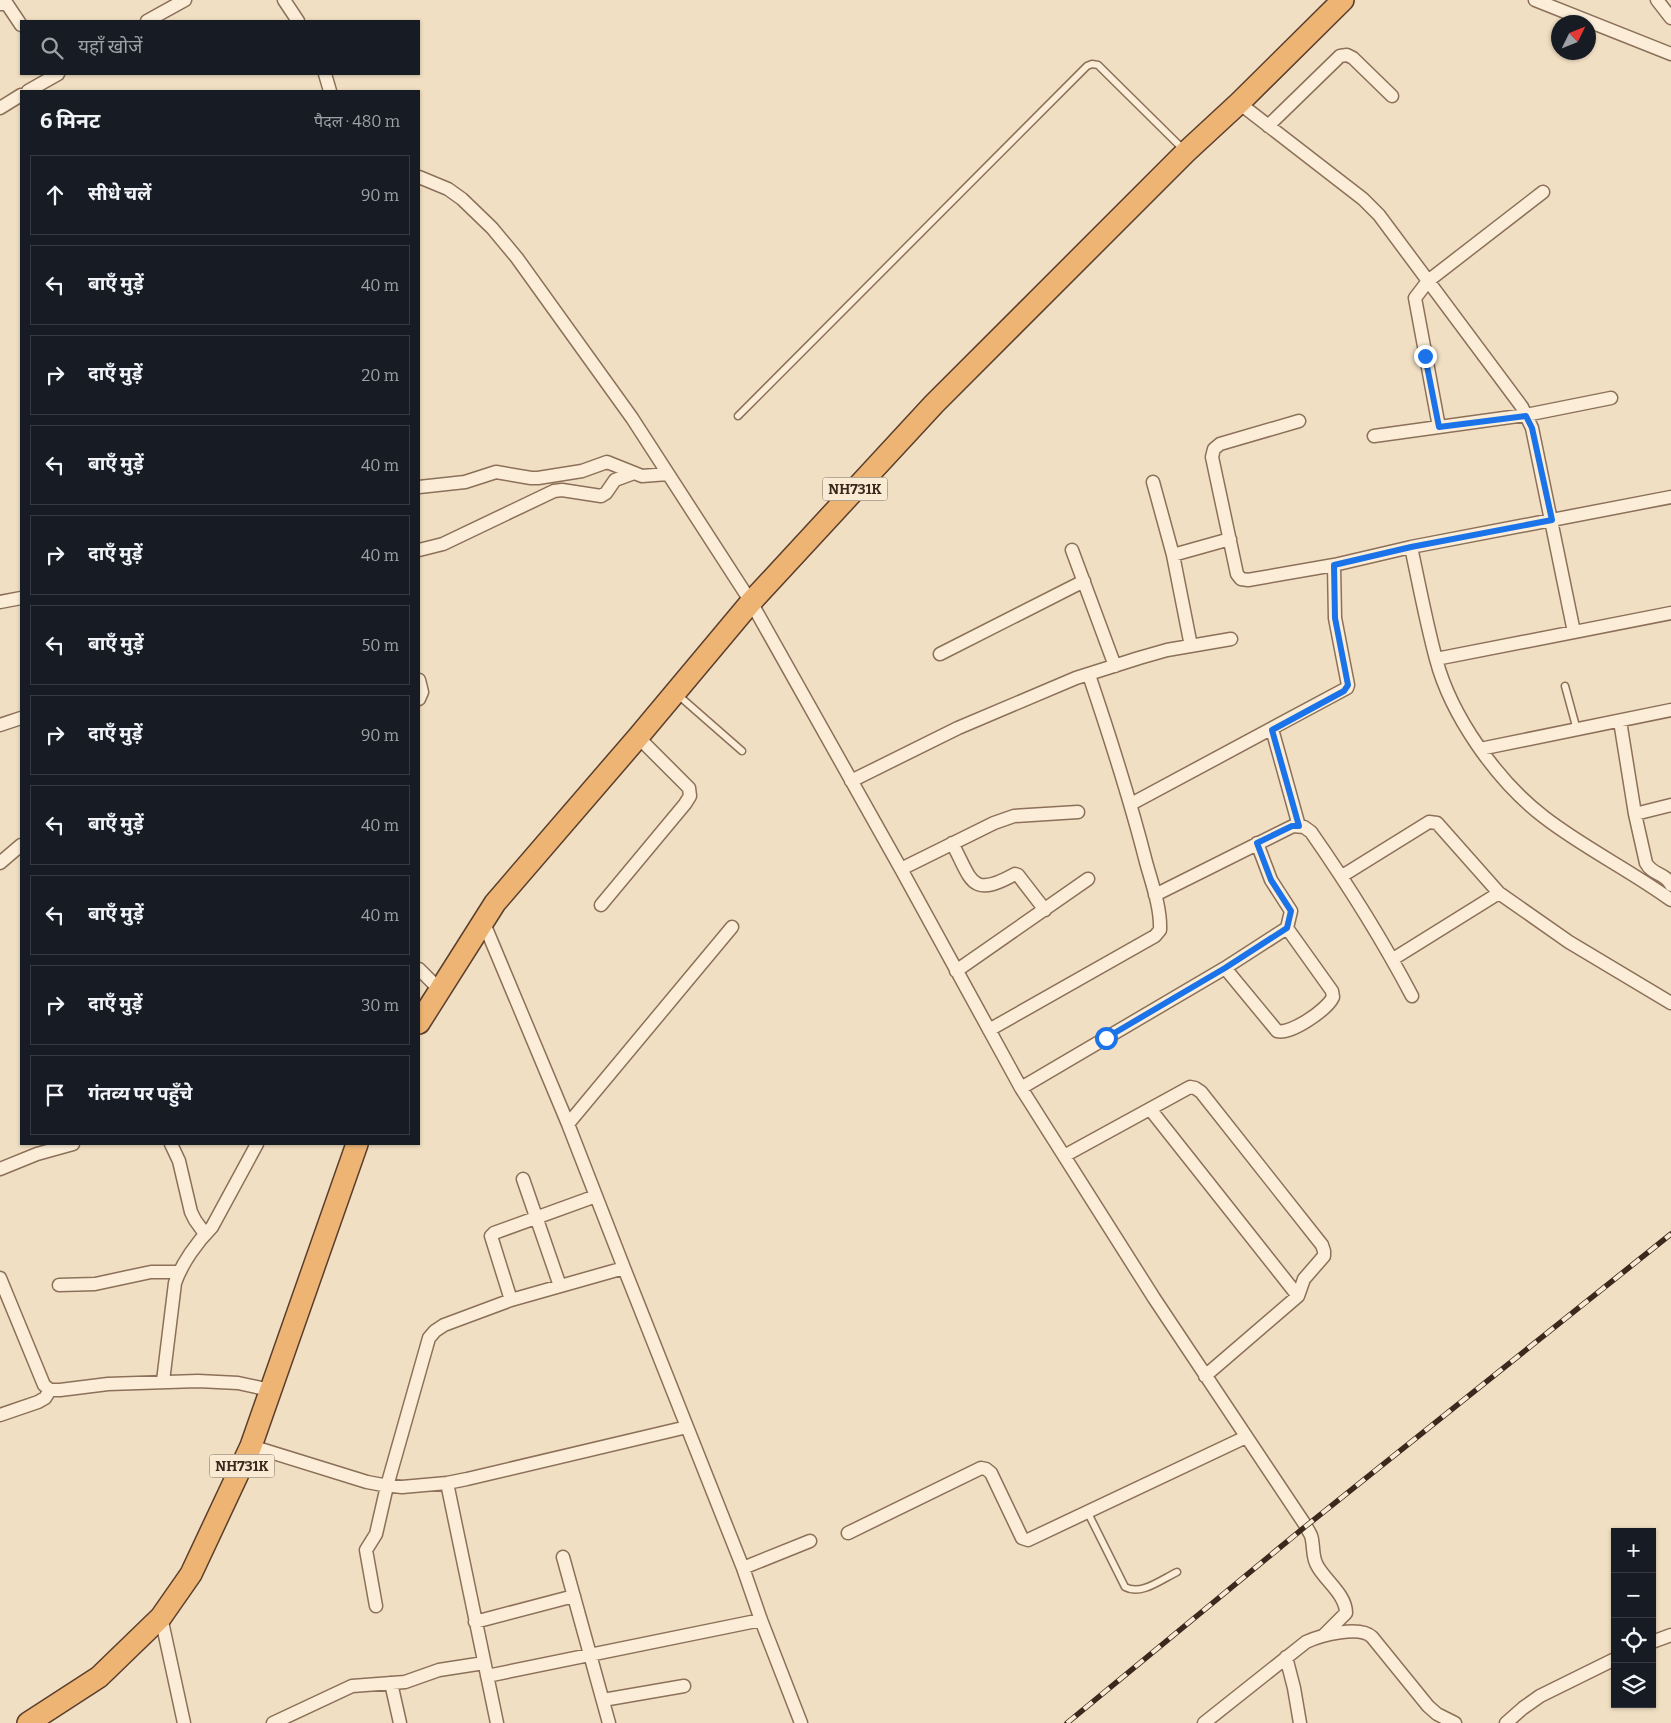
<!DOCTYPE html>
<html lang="hi">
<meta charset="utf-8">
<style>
body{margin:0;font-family:Bitter,"Noto Sans Devanagari",serif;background:#20242c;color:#f1f3f6}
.controls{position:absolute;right:15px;bottom:15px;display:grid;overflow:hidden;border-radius:0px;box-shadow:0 1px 4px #0004}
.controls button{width:45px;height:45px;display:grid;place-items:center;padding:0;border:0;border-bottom:1px solid #363941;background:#171b24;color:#f1f3f6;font:25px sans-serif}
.compass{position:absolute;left:1551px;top:15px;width:45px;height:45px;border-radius:50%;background:#171b24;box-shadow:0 1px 4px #0004;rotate:47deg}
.stop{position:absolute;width:15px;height:15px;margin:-11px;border:4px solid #1a73e8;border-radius:50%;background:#fff}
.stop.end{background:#1a73e8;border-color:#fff;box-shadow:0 1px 5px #0008}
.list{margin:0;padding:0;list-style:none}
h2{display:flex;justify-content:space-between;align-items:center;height:65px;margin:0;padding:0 20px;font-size:21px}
h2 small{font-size:16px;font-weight:400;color:#9ea1a6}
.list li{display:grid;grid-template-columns:32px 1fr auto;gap:15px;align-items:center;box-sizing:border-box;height:80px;margin:0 10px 10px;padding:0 10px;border:1px solid #363941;border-radius:0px}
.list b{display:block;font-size:19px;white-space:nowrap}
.list em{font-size:16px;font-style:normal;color:#9ea1a6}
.icon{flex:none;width:28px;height:28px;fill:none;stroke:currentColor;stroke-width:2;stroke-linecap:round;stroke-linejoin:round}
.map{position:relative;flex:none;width:1671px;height:1723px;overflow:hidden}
.search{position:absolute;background:#171b24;box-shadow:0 1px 4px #0004;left:20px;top:20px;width:400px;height:55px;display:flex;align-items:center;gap:12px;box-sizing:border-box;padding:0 18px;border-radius:0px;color:#9ea1a6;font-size:19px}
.panel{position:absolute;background:#171b24;box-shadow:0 1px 4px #0004;left:20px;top:90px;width:400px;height:1055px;border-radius:0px}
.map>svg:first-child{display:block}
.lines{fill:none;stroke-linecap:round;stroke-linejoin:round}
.service-casing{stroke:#8c7059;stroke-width:9}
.minor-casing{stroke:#8c7059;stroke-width:15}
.trunk-casing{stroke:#5a3e2d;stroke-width:24}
.service{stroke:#fbedd7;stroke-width:6}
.minor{stroke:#fbedd7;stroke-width:12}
.trunk{stroke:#eeb474;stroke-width:21}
.rail-casing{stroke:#3b291e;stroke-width:5.5}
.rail{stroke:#f8ead3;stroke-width:4;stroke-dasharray:11;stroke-linecap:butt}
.route{stroke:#1a73e8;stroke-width:6}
.labels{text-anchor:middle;stroke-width:4.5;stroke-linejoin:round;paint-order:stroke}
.shield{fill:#f8ead3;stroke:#746354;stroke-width:1}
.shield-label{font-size:14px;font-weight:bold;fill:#3b291e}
</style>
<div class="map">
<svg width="1671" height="1723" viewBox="0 0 1671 1723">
<rect width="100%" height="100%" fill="#f1dfc3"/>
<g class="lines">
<!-- service casing -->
<g class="service-casing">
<path id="service" d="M738 416 1087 66 1092 64 1098 65 1183 149
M1565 686 1577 730
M678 695 742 751
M1088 1513 1125 1587C1141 1596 1162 1579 1177 1572"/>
</g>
<!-- minor casing -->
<g class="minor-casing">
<path id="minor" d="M284 0 298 21
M1535 0 1671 54
M1657 0 1671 18
M0 4H7L21 25
M147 21 185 0
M325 74 330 91
M28 91 58 74
M1239 103 1363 199 1379 215 1522 407 1532 428 1574 632
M0 108 21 95
M1268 126 1340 56 1347 55 1353 58 1392 96
M419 177 448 189 462 199 492 228 517 258 632 418 751 602 901 869 1021 1088 1154 1298 1306 1526C1308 1531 1312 1535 1312 1540 1314 1550 1312 1558 1318 1567 1326 1581 1346 1595 1346 1613L1324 1635
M1299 421 1220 444 1214 449 1212 457 1237 574 1241 579 1248 580 1334 565 1411 547 1671 497
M1439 427 1415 298 1428 281 1543 192
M1374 436 1526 415 1611 398
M1153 482 1173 555 1191 646
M419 487 465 482 496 472 531 478H538L582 471 607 462 642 476 668 474
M1411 547C1419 584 1426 622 1436 659 1451 716 1497 781 1544 817 1584 848 1630 870 1671 900
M419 550 443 544 554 491 562 490 601 496 606 493 615 480 634 473
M1072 550 1115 666
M1173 555 1230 539
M0 602 21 598
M940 654 1084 581
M1436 659 1671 613
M419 680 422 692 419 699
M1620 721 1635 814 1646 863C1652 875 1666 873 1671 885
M0 725 21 718
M1272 729 1299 826
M1480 749 1671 710
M851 781 958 728 1076 678 1139 658 1167 650 1231 639
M1131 804 1347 688 1348 685 1335 618 1334 565
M1635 814 1671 805
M952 843C972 880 970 899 1015 874L1018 875 1045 910
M0 863 21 845
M901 869 994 823 1014 816 1078 812
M1342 876 1429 822 1437 823 1499 893 1569 942 1671 1003
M1155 895 1293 826 1304 827 1311 832C1348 885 1382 939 1412 996
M601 905 685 804 690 796 689 788 638 737
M483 921 568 1124 624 1268 743 1568 761 1620 801 1723
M1393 959 1499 893
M1225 968 1277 1031C1290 1035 1327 1010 1333 997L1332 991 1287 928
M419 969 439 989
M956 971 1088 879
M989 1030 1155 936 1160 930C1161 908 1152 884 1146 862 1130 799 1110 737 1089 675
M1021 1088 1225 968 1287 928 1291 911 1271 880 1257 843
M1150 1109 1298 1296
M568 1124 732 927
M171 1144 179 1161 191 1212 195 1220 205 1234
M1064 1156 1190 1087 1195 1088 1201 1092 1322 1245 1324 1251V1256L1304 1279 1298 1296 1205 1376
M0 1169 37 1154 73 1144
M523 1179 560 1286
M0 1278 44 1385 50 1390H60L108 1384 198 1381 238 1383 270 1390
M59 1285 95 1284 151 1272H179
M511 1300 491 1236 494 1233 596 1196
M163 1381 175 1283C182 1263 197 1242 212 1227L257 1144
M0 1415 38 1402 45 1398 50 1390
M251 1446 367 1482 383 1485 402 1487 447 1483 467 1479 687 1427
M447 1483 497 1723
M848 1533 981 1468 986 1469 991 1473 1022 1538 1028 1540 1246 1437
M563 1557 609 1723
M743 1568 810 1541
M376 1606 366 1550 376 1534 387 1486 429 1338 435 1331 444 1325 511 1300 624 1268
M161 1617 184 1723
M475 1622 574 1596
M1652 1642 1671 1635
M1286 1657 1294 1688 1300 1723
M487 1676 761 1620
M391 1683 400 1723
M603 1700 684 1686
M273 1723 352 1686 405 1682 439 1670 484 1663
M1204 1723 1306 1642C1321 1635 1360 1625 1372 1637L1428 1706 1437 1714 1455 1723
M1506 1723 1523 1708 1540 1696 1615 1659"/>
</g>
<!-- trunk casing -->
<g class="trunk-casing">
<path id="trunk" d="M419 1023 495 903 638 737 751 602 934 404 1186 152 1239 103 1343 0
M28 1723 99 1677 161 1617 191 1574 251 1446 357 1144"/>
</g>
<!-- service -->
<use href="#service" class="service"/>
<!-- minor -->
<use href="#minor" class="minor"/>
<!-- trunk -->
<use href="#trunk" class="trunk"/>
<!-- rail casing -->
<g class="rail-casing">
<path id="rail" d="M1067 1723 1306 1526 1671 1234"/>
</g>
<!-- rail -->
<use href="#rail" class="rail"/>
</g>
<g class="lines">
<!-- route -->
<path class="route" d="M1106 1038 1225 968 1287 928 1291 911 1271 880 1257 843 1292 826H1299L1272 730 1344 691 1348 685 1335 618 1334 565 1411 547 1552 520 1532 428 1526 416 1439 427 1425 356"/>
</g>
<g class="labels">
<!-- shield labels -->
<g class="shield">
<rect x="822.5" y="477.5" width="65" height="23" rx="4"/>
<rect x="209.5" y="1454.5" width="65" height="23" rx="4"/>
</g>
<g class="shield-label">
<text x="855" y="494">NH731K</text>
<text x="242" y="1471">NH731K</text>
</g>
</g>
</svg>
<div class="controls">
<button>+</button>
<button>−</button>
<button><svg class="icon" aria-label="locate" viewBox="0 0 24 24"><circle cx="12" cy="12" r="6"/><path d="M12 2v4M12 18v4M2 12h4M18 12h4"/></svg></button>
<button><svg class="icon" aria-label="layers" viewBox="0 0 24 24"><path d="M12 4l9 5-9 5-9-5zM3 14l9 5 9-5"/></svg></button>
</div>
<svg class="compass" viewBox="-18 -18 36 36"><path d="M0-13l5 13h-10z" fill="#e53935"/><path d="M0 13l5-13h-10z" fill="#9ea1a6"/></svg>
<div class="stop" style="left:1106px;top:1038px"></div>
<div class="stop end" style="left:1425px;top:356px"></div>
<div class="search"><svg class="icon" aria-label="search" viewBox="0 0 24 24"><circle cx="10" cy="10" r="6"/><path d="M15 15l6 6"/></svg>यहाँ खोजें</div>
<section class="panel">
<h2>6 मिनट<small>पैदल · 480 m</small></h2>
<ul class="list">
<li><svg class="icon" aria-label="ahead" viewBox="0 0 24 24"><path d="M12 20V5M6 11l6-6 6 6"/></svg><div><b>सीधे चलें</b></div><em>90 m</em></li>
<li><svg class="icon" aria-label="left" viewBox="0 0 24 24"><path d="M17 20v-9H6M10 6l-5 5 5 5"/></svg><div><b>बाएँ मुड़ें</b></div><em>40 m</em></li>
<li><svg class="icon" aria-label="right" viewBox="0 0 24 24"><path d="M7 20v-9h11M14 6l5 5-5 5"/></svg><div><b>दाएँ मुड़ें</b></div><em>20 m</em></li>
<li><svg class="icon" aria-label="left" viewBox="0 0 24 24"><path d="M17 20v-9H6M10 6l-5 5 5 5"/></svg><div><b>बाएँ मुड़ें</b></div><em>40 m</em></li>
<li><svg class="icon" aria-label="right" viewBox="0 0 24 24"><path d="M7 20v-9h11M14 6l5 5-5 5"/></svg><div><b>दाएँ मुड़ें</b></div><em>40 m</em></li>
<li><svg class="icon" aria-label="left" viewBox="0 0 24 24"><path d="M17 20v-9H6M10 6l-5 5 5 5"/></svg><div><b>बाएँ मुड़ें</b></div><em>50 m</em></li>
<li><svg class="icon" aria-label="right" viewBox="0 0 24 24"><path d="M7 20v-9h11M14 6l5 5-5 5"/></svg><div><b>दाएँ मुड़ें</b></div><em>90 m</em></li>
<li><svg class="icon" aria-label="left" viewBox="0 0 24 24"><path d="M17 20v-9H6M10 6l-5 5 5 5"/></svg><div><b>बाएँ मुड़ें</b></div><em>40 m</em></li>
<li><svg class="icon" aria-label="left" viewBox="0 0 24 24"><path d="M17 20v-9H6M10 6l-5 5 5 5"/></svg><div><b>बाएँ मुड़ें</b></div><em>40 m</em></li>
<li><svg class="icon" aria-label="right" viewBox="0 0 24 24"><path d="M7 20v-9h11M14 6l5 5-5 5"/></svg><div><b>दाएँ मुड़ें</b></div><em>30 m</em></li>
<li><svg class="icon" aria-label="arrive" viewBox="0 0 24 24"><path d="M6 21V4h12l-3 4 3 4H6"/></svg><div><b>गंतव्य पर पहुँचे</b></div></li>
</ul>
</section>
</div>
